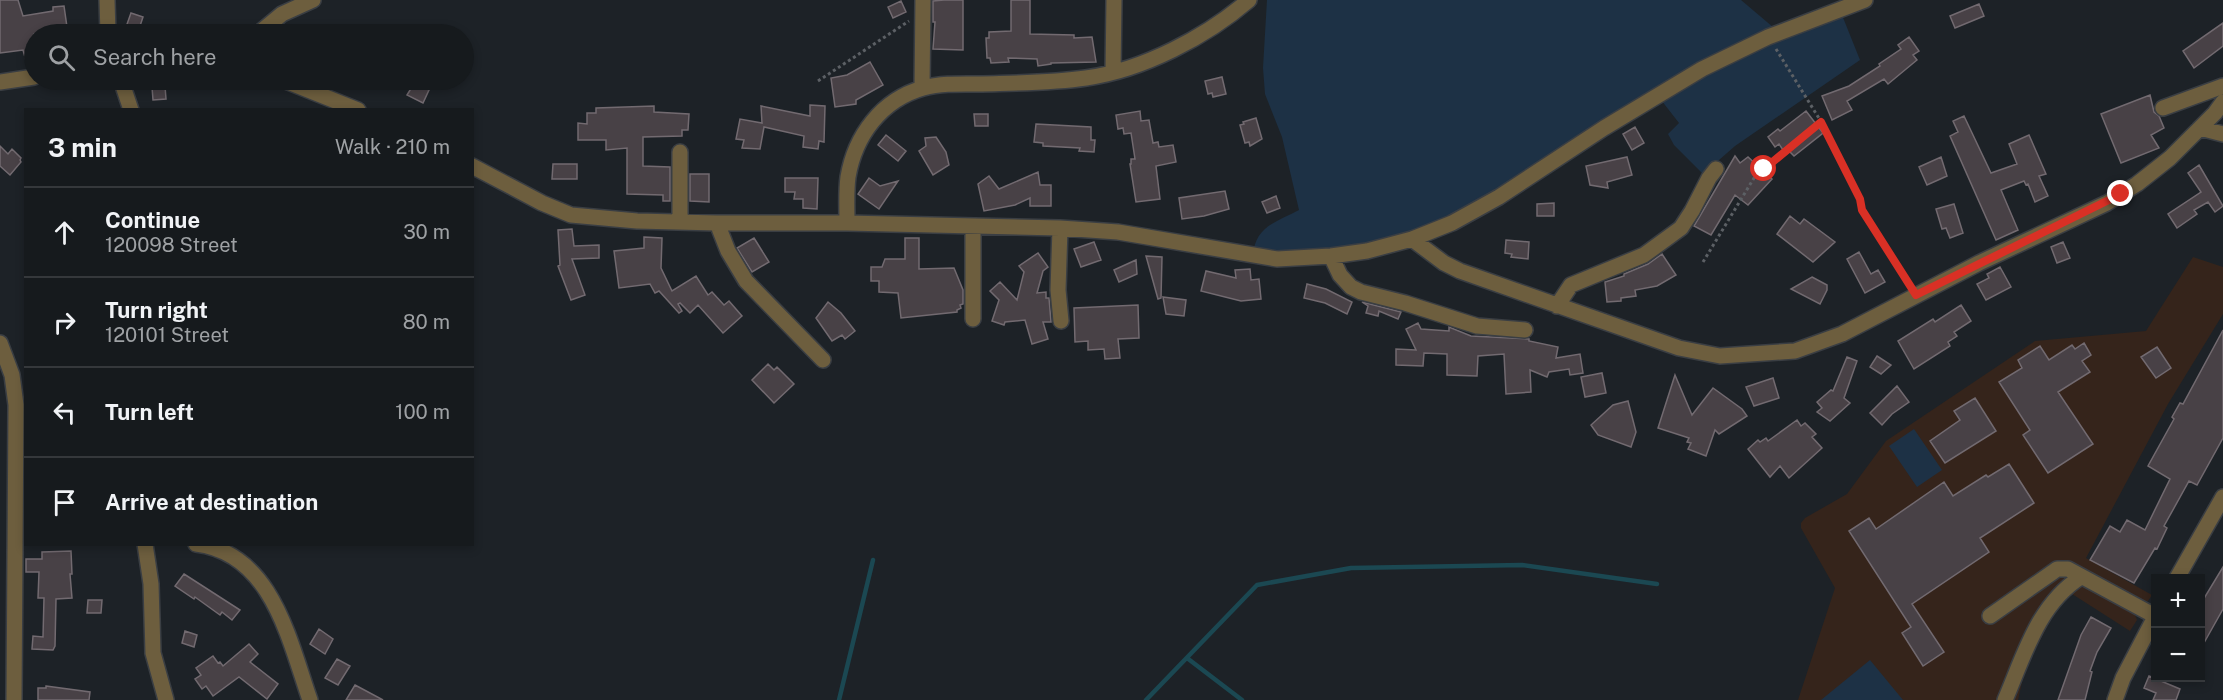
<!DOCTYPE html>
<meta charset="utf-8">
<style>
body{margin:0;font-family:"Public Sans",sans-serif;background:#1f2326;color:#f1f3f6}
.controls{position:absolute;right:18px;bottom:18px;display:grid;overflow:hidden;border-radius:0px;box-shadow:0 3px 9px #0003}
.controls button{width:54px;height:54px;display:grid;place-items:center;padding:0;border:0;border-bottom:2px solid #35383b;background:#161a1d;color:#f1f3f6;font:30px sans-serif}
.stop{position:absolute;width:18px;height:18px;margin:-14px;border:4px solid #d93025;border-radius:50%;background:#fff}
.stop.end{background:#d93025;border-color:#fff;box-shadow:0 2px 6px #0008}
.list{margin:0;padding:0;list-style:none}
h2{display:flex;justify-content:space-between;align-items:center;height:78px;margin:0;padding:0 24px;font-size:26px}
h2 small{font-size:20px;font-weight:400;color:#9ea1a4}
.list li{display:grid;grid-template-columns:39px 1fr auto;gap:18px;align-items:center;box-sizing:border-box;height:90px;padding:0 24px;border-top:2px solid #35383b}
.list b{display:block;font-size:22px;white-space:nowrap}
.list p{margin:0;font-size:20px;white-space:nowrap;color:#9ea1a4}
.list em{font-size:20px;font-style:normal;color:#9ea1a4}
.icon{flex:none;width:33px;height:33px;fill:none;stroke:currentColor;stroke-width:2;stroke-linecap:round;stroke-linejoin:round}
.map{position:relative;flex:none;width:2223px;height:700px;overflow:hidden}
.search{position:absolute;background:#161a1d;box-shadow:0 3px 9px #0003;left:24px;top:24px;width:450px;height:66px;display:flex;align-items:center;gap:15px;box-sizing:border-box;padding:0 21px;border-radius:33px;color:#9ea1a4;font-size:22px}
.panel{position:absolute;background:#161a1d;box-shadow:0 3px 9px #0003;left:24px;top:108px;width:450px;height:438px;border-radius:0px}
.map>svg:first-child{display:block}
.education{fill:#35241b}
.green{fill:#1d3145}
.lines{fill:none;stroke-linecap:round;stroke-linejoin:round}
.stream{stroke:#1b4852;stroke-width:4.5}
.building{fill:#484146;stroke:#726a70;stroke-width:1.5}
.minor-casing{stroke:#3a3e43;stroke-width:18}
.path{stroke:#5c6065;stroke-width:3;stroke-dasharray:3 3;stroke-linecap:butt}
.minor{stroke:#6d5e3e;stroke-width:15}
.route{stroke:#d93025;stroke-width:8}
</style>
<div class="map">
<svg width="2223" height="700" viewBox="0 0 2223 700">
<rect width="100%" height="100%" fill="#1d2227"/>
<!-- education -->
<path class="education" d="M2193 257 2223 267V314L2168 404 2086 558 2152 595 2148 601 2140 603 2134 612 2137 620 2130 631 2069 592 2059 604 2025 669 2018 700H1798L1835 588 1801 528V523L1805 518 1847 494 1886 441 2035 341 2146 331Z"/>
<!-- green -->
<path class="green" d="M1267 0H1741L1780 33 1840 10 1860 60 1735 146 1703 174 1674 145 1668 134 1679 123 1658 96 1412 241 1253 257C1254 227 1276 222 1299 210L1282 137 1265 94 1263 68Z
M1914 429 1942 470 1917 487 1889 446Z
M1870 660 1903 700H1821Z"/>
<g class="lines">
<!-- stream -->
<path class="stream" d="M1187 658 1242 700
M839 700 873 560
M1146 700 1257 585 1351 568 1522 565 1657 584"/>
</g>
<!-- building -->
<path class="building" d="M0 0H18L23 16 53 11V7L64 6 68 34H34V68H28L23 50 0 53Z
M944 0H963V50L933 49 935 22H933V1Z
M1011 0H1030V34L1074 35V38L1092 37 1096 62 1051 63V64L1038 66 1037 59 1008 58 1009 62 991 63 990 58H987L986 38H989V32L1011 31Z
M901 1 906 12 893 18 888 7Z
M1979 4 1984 16 1955 28 1950 16Z
M131 13 143 17 138 32 126 27Z
M2223 23V46L2194 68 2183 51Z
M1909 37 1919 51 1913 55 1917 60 1888 84 1884 79 1847 101 1852 110 1832 120 1822 96 1849 86 1880 66 1879 64 1901 49 1898 45Z
M870 62 883 85 856 100V104L835 107 831 78 847 75Z
M1222 77 1226 94 1213 97 1212 93 1208 94 1205 81Z
M415 82 429 90 423 103 407 95Z
M165 86 166 99 153 100 152 87Z
M2150 95 2154 112 2159 116 2164 128 2151 135 2159 148 2121 163 2101 114Z
M810 105 825 106 824 142 819 141 818 149 803 147 804 136 764 127 760 149 742 148 744 140 736 139 740 119 762 123 761 106 810 116Z
M654 106V112L689 114 688 130H682V136L643 137V166L670 167V201H663V195L627 194V148L606 150V140H578V123L587 124V113H596V108Z
M1140 111 1141 121 1149 120 1153 143 1158 142 1159 147 1173 145 1176 162 1156 166 1160 199 1136 202 1130 164H1131V159H1135L1131 133 1124 134 1123 128 1118 129 1116 115Z
M1806 111 1823 133 1794 156 1786 148 1783 150 1779 144 1775 147 1768 137 1778 129 1780 131Z
M974 114H988V126H975Z
M1964 116 1991 173 2017 164 2009 144 2029 135 2046 174 2039 176 2048 196 2035 202 2028 184 2026 185 2024 181 2001 190 2018 230 1996 240 1950 136 1958 132 1953 121Z
M1256 118 1262 139 1250 146 1249 142 1245 143 1240 125 1244 124 1243 122Z
M1036 124 1091 127V140H1095L1094 152 1079 151 1080 148 1043 146V143L1034 142Z
M1635 127 1644 143 1632 150 1623 134Z
M886 135 906 151 898 161 878 145Z
M936 137 946 152 949 165 933 175 919 151 926 146 925 138Z
M0 146 8 154 12 149 21 158 20 160 21 162 10 175 0 166Z
M1735 156 1740 163 1748 157 1772 179 1748 205 1735 195 1711 235 1694 226Z
M1627 157 1632 175 1607 182 1608 188 1590 185 1586 166Z
M1941 157 1947 176 1927 185 1919 167Z
M553 164H577V179H552Z
M2199 165 2223 206 2215 212 2208 202 2194 210 2197 214 2177 228 2168 214 2201 192 2188 173Z
M1038 172 1040 185H1051V206H1030V198L1015 205 984 211 978 184 989 176 999 189Z
M690 174H709V202L690 201Z
M785 178H818L817 209 803 208V199H794L795 192H785Z
M869 178 880 186 898 181 879 209 858 194Z
M1225 191 1229 209 1204 216 1182 219 1179 198Z
M1276 196 1280 208 1267 213 1262 202Z
M1554 203V216H1537V204Z
M1954 204 1963 233 1950 238 1946 228 1942 229 1936 209Z
M1790 216 1800 224 1804 219 1835 242 1813 262 1777 234Z
M572 229 574 246 599 245V258L572 259 585 295 571 300 558 266 560 265 558 230Z
M644 237 662 238 661 268 672 291 696 276 708 295 712 292 724 305 729 301 742 316 723 333 698 305 690 313 680 303 678 304 682 311 679 313 659 291 655 293 650 284 619 288 614 251 644 248Z
M754 238 769 262 752 272 737 248Z
M905 238H919V269L954 268 963 290V304L960 305 961 308 957 310V312L901 318 898 293 879 292V281H871V267H882L885 259H905Z
M1506 240 1529 242 1528 259 1511 257 1512 254 1505 253Z
M1094 242 1101 260 1081 267 1074 249Z
M2063 242 2070 258 2057 263 2051 247Z
M1859 252 1871 274 1878 270 1885 282 1865 293 1847 259Z
M1038 253 1048 267 1043 271 1037 293 1046 292V298H1049L1051 322H1043L1048 339 1032 344 1025 320 1005 322 1004 325 992 321 999 300 990 291 1000 282 1017 300 1024 272 1019 266Z
M1662 254 1676 275 1657 286 1635 290 1636 296 1621 298V301L1607 302 1605 282 1624 276V274L1648 264Z
M1146 256 1162 257 1161 298 1158 299Z
M1136 260 1137 274 1119 282 1114 270Z
M2000 267 2011 287 1986 300 1977 284 1989 278 1987 274Z
M1250 269 1251 280 1259 279 1261 299 1241 301 1201 291 1206 271 1236 278 1235 270Z
M1812 277 1827 285V290L1820 304 1791 289Z
M1307 284 1326 289 1352 302 1347 314 1325 303 1304 298Z
M1163 297 1186 300 1184 316 1166 314Z
M828 302 841 313 855 331 845 339 842 335 832 341 816 318Z
M1362 302 1401 312 1398 319 1379 311 1378 316 1366 313 1368 306Z
M1138 305 1139 338 1118 339 1120 358 1105 359 1104 349 1088 350V341L1075 342 1074 308Z
M1961 305 1971 321 1954 332 1957 336 1948 342 1950 346 1914 369 1898 341 1933 319 1935 322Z
M1418 323 1421 329 1449 331V327L1471 336 1529 339V341L1558 347 1556 358 1580 354 1583 373 1570 375 1569 369 1549 372 1547 377 1530 370 1531 392 1506 394 1504 354 1478 356 1477 376 1447 375V354L1424 353 1423 366 1396 365V349L1416 350 1406 329Z
M2223 330V438L2197 485 2189 481 2164 526 2167 528 2157 549 2155 548 2134 583 2090 560 2110 526 2120 532 2127 520 2145 530 2170 479 2148 466 2174 419 2172 417 2180 403 2183 404Z
M2084 343 2091 355 2082 361 2090 372 2058 392 2093 444 2048 473 2023 435 2030 430 1999 382 2022 368 2018 360 2040 346 2049 360 2072 345 2075 349Z
M2157 347 2171 368 2156 378 2141 357Z
M1877 356 1891 365 1881 374 1870 367Z
M1847 357 1857 361 1844 398 1850 403 1830 421 1817 412 1822 408 1817 402 1831 390 1833 391Z
M768 364 774 370 777 367 794 384 774 403 752 380Z
M1602 373 1606 393 1585 397 1581 377Z
M1675 375 1692 415 1713 388 1742 409 1747 416 1719 434 1715 430 1706 456 1688 449 1691 443 1687 442 1689 438 1658 428Z
M1773 378 1779 398 1754 406 1746 387Z
M1897 386 1909 402 1892 414 1882 425 1870 413Z
M1975 398 1996 431 1945 463 1930 441 1960 420 1954 411Z
M1628 401 1636 432 1631 447 1598 435 1591 425 1613 405Z
M1797 420 1801 426 1805 423 1816 434 1812 437 1822 448 1789 478 1780 466 1770 477 1748 449 1758 440 1760 442 1766 438 1768 441Z
M2009 464 2034 503 1980 538 1989 552 1912 604 1944 652 1923 666 1902 633 1911 627 1849 531 1869 518 1876 529 1944 482 1953 496 1986 475 1988 477Z
M71 551 72 574H70L72 598 56 599 55 646 53 650 32 649 33 636 43 637 44 598H38L39 572H26V559H42V552Z
M2223 567V609L2200 650V605Z
M184 574 240 610 232 620 222 612 220 615 195 597 194 599 175 586Z
M88 600H102L101 613H87Z
M2091 617 2111 628 2097 652 2090 671 2092 672 2085 700H2058L2081 635Z
M319 629 333 639 325 654 310 644Z
M185 631 197 635 194 647 182 643Z
M249 644 258 654 250 662 278 684 267 699 239 677 213 696 206 686 202 689 195 679 201 675 196 668 213 656 218 663 220 662 223 666Z
M337 659 350 666 338 685 325 678Z
M2149 676 2180 689 2176 700H2153L2156 693 2144 688Z
M355 685 383 700H346Z
M46 686 90 692 89 700H38V688H46Z"/>
<g class="lines">
<!-- minor casing -->
<g class="minor-casing">
<path id="minor" d="M107 0 108 34
M258 34 282 14 313 0
M1113 72 1114 0
M121 80 131 110
M283 80 358 110
M0 82 34 77
M922 88 923 0
M2163 108 2223 86
M2200 128 2223 134
M680 152V221
M472 166 542 203 571 215 637 221 717 223H847L1060 228 1118 232 1277 259 1331 256 1367 251 1412 239 1452 223 1499 197 1604 128 1702 69 1768 37 1865 0
M717 223 728 251 746 281 823 360
M847 223C847 208 846 192 848 177 855 136 881 100 923 88 942 83 962 84 982 84 1017 83 1052 83 1086 78 1143 70 1206 37 1249 0
M973 226V319
M1060 228 1058 290 1061 321
M1412 239 1444 263 1460 271 1679 348 1720 356 1795 351 1842 334 1979 263 2107 203 2137 184 2170 158 2215 113 2223 102
M1331 256 1340 275 1351 287 1361 292 1405 303 1477 326 1525 330
M1557 306 1571 285 1644 255 1681 228 1692 211 1709 178 1716 169
M0 343 12 375 16 405 14 700
M145 544 151 584 153 653 166 700
M196 544C272 553 289 640 310 700
M2177 578 2223 497
M1990 616 2053 572 2057 569H2068L2155 616
M2005 700C2024 656 2038 604 2081 577
M2115 700 2123 678 2156 615"/>
</g>
<!-- path -->
<path class="path" d="M1776 49 1825 128 1860 199 1862 210 1908 283
M818 81 909 21
M1703 262 1754 178 1821 122"/>
<!-- minor -->
<use href="#minor" class="minor"/>
</g>
<g class="lines">
<!-- route -->
<path class="route" d="M1764 169 1821 122 1860 199 1862 210 1916 295 2121 194"/>
</g>
</svg>
<div class="controls">
<button>+</button>
<button>−</button>
</div>
<div class="stop" style="left:1764px;top:169px"></div>
<div class="stop end" style="left:2121px;top:194px"></div>
<div class="search"><svg class="icon" aria-label="search" viewBox="0 0 24 24"><circle cx="10" cy="10" r="6"/><path d="M15 15l6 6"/></svg>Search here</div>
<section class="panel">
<h2>3 min<small>Walk · 210 m</small></h2>
<ul class="list">
<li><svg class="icon" aria-label="ahead" viewBox="0 0 24 24"><path d="M12 20V5M6 11l6-6 6 6"/></svg><div><b>Continue</b><p>120098 Street</p></div><em>30 m</em></li>
<li><svg class="icon" aria-label="right" viewBox="0 0 24 24"><path d="M7 20v-9h11M14 6l5 5-5 5"/></svg><div><b>Turn right</b><p>120101 Street</p></div><em>80 m</em></li>
<li><svg class="icon" aria-label="left" viewBox="0 0 24 24"><path d="M17 20v-9H6M10 6l-5 5 5 5"/></svg><div><b>Turn left</b></div><em>100 m</em></li>
<li><svg class="icon" aria-label="arrive" viewBox="0 0 24 24"><path d="M6 21V4h12l-3 4 3 4H6"/></svg><div><b>Arrive at destination</b></div></li>
</ul>
</section>
</div>
